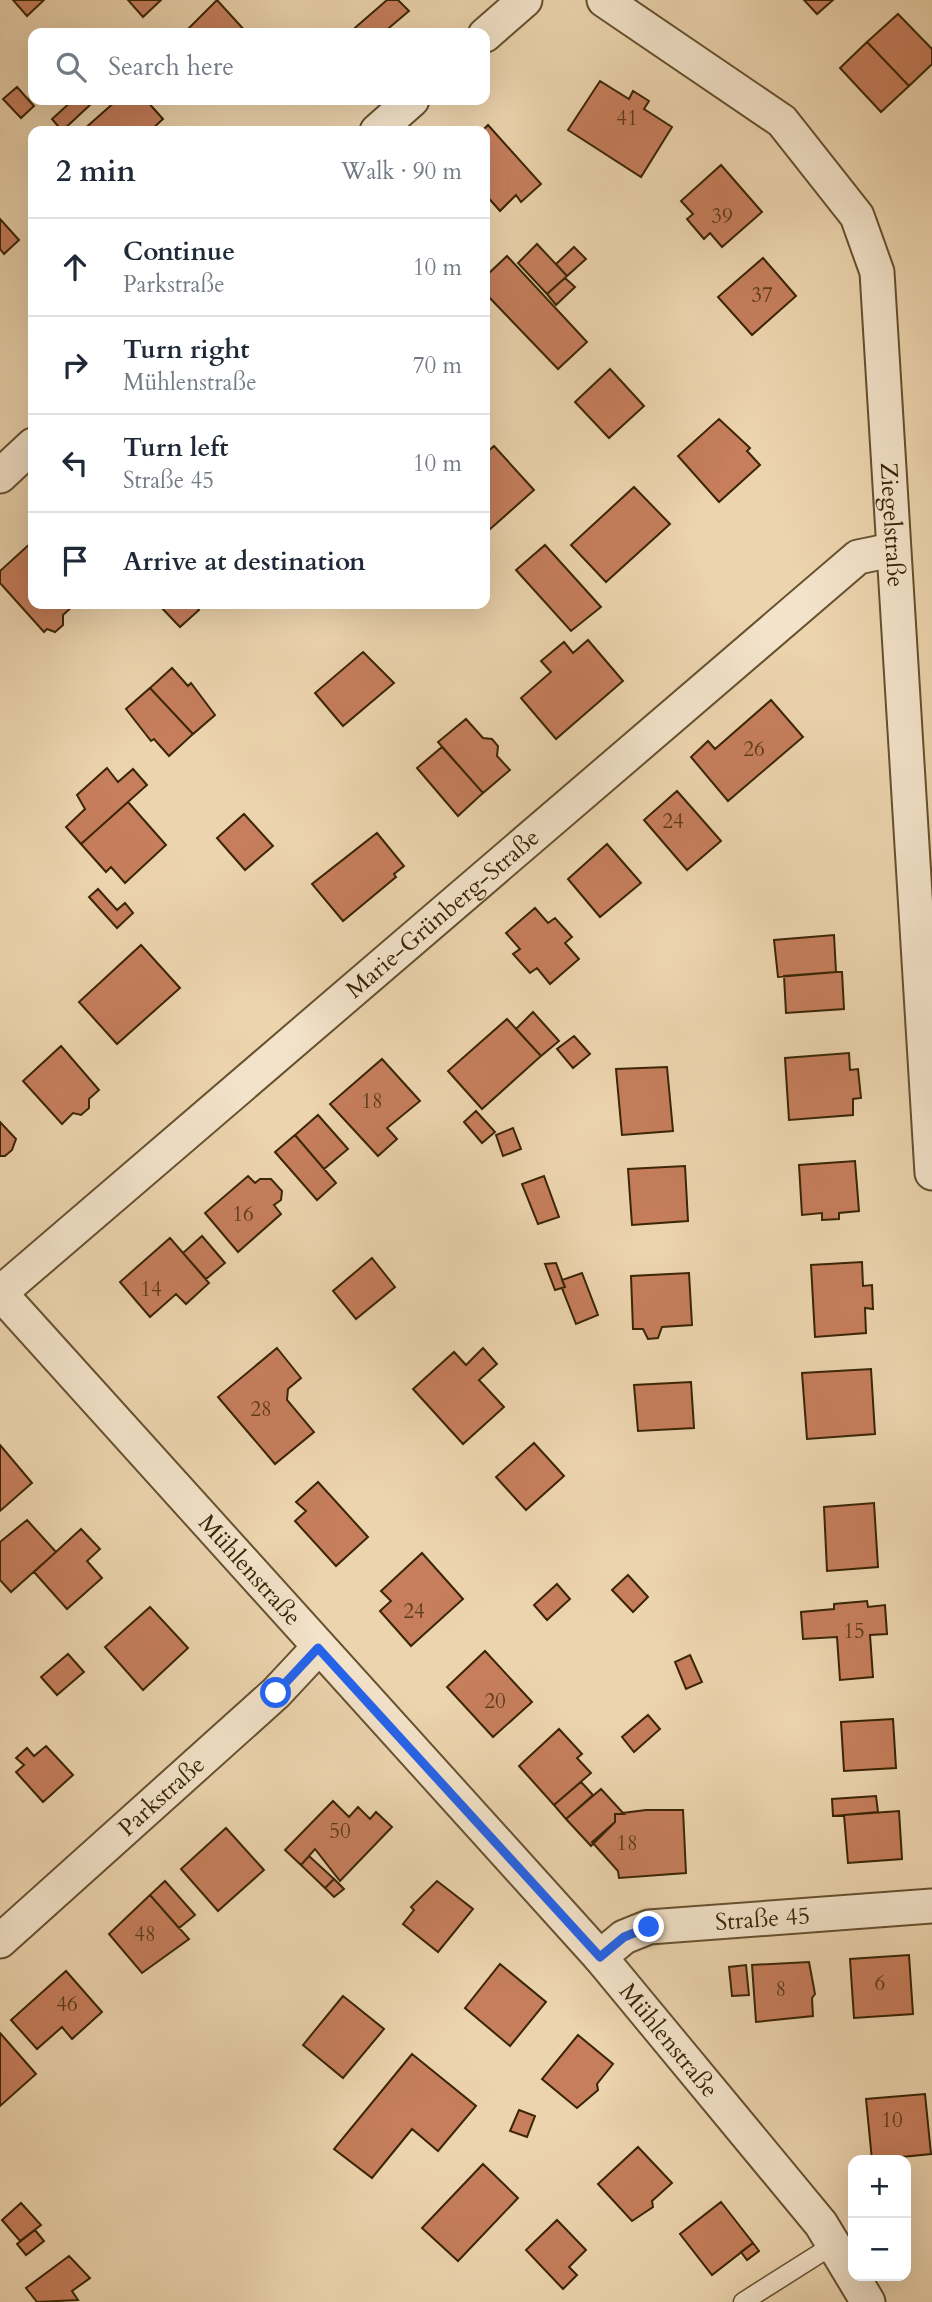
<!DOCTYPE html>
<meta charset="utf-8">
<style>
body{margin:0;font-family:Cardo,serif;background:#f6f6f7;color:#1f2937}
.controls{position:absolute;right:21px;bottom:21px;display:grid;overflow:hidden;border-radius:14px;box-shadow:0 7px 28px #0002}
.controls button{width:63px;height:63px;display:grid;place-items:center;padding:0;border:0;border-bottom:2px solid #e0e1e3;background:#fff;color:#1f2937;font:35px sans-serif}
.stop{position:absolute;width:21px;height:21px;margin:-16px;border:5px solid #2563eb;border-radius:50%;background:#fff}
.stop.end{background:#2563eb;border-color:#fff;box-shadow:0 2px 7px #0008}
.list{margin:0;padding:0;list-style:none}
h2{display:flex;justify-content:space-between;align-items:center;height:91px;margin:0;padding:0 28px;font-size:30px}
h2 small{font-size:23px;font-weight:400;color:#747a83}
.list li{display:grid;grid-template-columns:46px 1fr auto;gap:21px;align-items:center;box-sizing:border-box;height:98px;padding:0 28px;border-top:2px solid #e0e1e3}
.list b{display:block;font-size:26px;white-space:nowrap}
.list p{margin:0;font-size:23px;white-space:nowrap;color:#747a83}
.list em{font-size:23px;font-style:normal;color:#747a83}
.icon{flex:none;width:38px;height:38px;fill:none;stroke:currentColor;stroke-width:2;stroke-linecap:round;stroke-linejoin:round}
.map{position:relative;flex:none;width:932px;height:2302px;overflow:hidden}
.search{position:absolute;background:#fff;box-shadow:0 7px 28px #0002;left:28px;top:28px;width:462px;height:77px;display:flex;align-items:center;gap:18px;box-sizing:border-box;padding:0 24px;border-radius:14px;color:#747a83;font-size:26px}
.panel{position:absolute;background:#fff;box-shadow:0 7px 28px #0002;left:28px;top:126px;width:462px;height:483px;border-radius:14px}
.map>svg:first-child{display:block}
.building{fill:#c67e5c;stroke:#3a2505;stroke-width:2}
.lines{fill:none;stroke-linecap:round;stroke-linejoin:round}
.service-casing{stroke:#66512f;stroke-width:21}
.minor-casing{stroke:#66512f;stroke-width:37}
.service{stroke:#f3e3ca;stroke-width:18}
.minor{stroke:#f3e3ca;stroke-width:33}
.route{stroke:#2563eb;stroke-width:9}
.labels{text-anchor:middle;stroke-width:7;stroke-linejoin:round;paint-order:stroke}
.number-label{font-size:21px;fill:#5d3b1b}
.street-label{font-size:24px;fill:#3a2505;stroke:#f3e3ca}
</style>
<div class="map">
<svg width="932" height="2302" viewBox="0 0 932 2302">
<rect width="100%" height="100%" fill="#ecd4ae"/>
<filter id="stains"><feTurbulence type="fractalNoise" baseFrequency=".00286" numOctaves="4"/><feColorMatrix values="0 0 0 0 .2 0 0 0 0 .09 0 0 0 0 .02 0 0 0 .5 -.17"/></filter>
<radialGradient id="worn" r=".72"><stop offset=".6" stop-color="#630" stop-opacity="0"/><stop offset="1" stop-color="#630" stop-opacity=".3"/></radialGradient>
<!-- building -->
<path class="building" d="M13 0H44L27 16Z
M128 0H161L143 17Z
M217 0 247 33H184Z
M387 0H398L409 11 383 33H349Z
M804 0H833L817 14Z
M898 14 932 49V64L909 86 867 42Z
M867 42 909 86 881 112 840 68Z
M600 81 629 99 633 91 649 101 644 109 672 127 641 177 568 130Z
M17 87 34 106 21 118 3 99Z
M73 100H85L90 105 62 131 52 119Z
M117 100H146L163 119 150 131H82Z
M488 125 541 184 521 202 516 195 500 211 485 194V131H482Z
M721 165 762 212 722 247 710 233 704 239 687 219 693 214 681 201Z
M0 219 19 240 4 254 0 249Z
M537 244 567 276 547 294 518 263Z
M574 247 586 259 567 276 556 264Z
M507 256 587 342 558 369 485 293V277Z
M763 258 796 296 752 335 718 297Z
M565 278 575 287 556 305 547 294Z
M610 369 644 406 609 438 575 402Z
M719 419 750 448 747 451 760 465 719 502 678 456Z
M494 446 534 490 488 531 485 528V454Z
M634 487 670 524 606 582 571 545Z
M33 541V604H75L63 615V625L55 632 47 629 44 632 0 583V571Z
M545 545 601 607 571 631 516 570Z
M158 604H194L199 610 180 627Z
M588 640 623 681 556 739 521 698 551 672 541 661 564 642 573 653Z
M363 652 394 683 343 726 315 693Z
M172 668 188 686 191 683 215 715 193 734 150 688Z
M150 688 193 734 169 756 154 739 151 741 126 709Z
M771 700 803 737 728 801 691 757 708 741 715 749Z
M466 719 483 738 492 739 498 746 497 756 510 770 483 793 438 742Z
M442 747 483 793 458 816 417 768Z
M107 768 118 782 133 769 147 785 81 844 66 827 85 809 77 795Z
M677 791 721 841 687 870 644 820Z
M128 802 166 845 125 883 111 867 106 872 81 844Z
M244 814 273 846 245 870 217 838Z
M377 833 404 866 394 874 396 877 343 921 312 884Z
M607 844 641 883 600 917 568 879Z
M98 889 117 910 125 903 133 913 117 928 89 897Z
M535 908 548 923 555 918 572 937 565 943 579 959 550 984 537 968 530 973 513 954 520 949 506 933Z
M834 935 836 972 778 977 774 940Z
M141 945 180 988 117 1044 79 1002Z
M836 972H842L844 1009 786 1013 784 976Z
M533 1012 559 1041 541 1056 516 1029Z
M507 1019 541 1056 482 1109 448 1071Z
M574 1036 590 1054 573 1068 557 1049Z
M61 1046 99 1090 89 1099V1108L81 1115 73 1113 62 1124 23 1081Z
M849 1053 850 1070 858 1069 861 1098 853 1099V1115L789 1120 785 1058Z
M382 1059 420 1101 387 1128 397 1139 378 1156 330 1104Z
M667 1067 673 1131 622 1135 616 1069Z
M476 1111 495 1132 482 1143 464 1122Z
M318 1115 348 1149 324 1169 295 1135Z
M0 1122 16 1139 12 1150 5 1156H0Z
M513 1128 521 1149 503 1156 496 1135Z
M295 1135 336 1183 317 1200 275 1152Z
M855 1161 859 1211 839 1213V1219L822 1220V1213L802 1215 799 1165Z
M685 1166 688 1221 632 1225 628 1169Z
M248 1176 255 1183 260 1179H271L282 1191 281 1200 274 1205 281 1214 238 1252 205 1213Z
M544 1176 559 1217 538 1224 522 1184Z
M202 1236 225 1263 206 1279 183 1253Z
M170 1238 209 1283 186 1304 176 1294 150 1317 120 1282Z
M372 1258 395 1287 356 1319 333 1291Z
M862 1262 863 1286 872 1285 873 1309 865 1308 866 1333 815 1337 811 1265Z
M556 1263 565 1287 555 1290 545 1264Z
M582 1273 598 1315 576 1324 562 1288 565 1287 562 1280Z
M689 1273 692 1325 662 1327 658 1338 648 1339 643 1329H633L631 1276Z
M277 1348 301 1378 288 1389 287 1400 314 1432 275 1464 218 1397Z
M483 1348 497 1364 479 1380 504 1407 463 1444 413 1389 454 1352 466 1365Z
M871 1369 875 1434 807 1439 802 1373Z
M691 1382 694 1428 638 1431 634 1385Z
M534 1443 564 1476 526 1510 496 1477Z
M0 1445 32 1483 0 1511Z
M318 1482 368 1537 336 1566 295 1521 306 1511 296 1502Z
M874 1503 878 1567 827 1571 824 1507Z
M27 1520 56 1552 11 1592 0 1580V1542Z
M81 1529 100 1549 87 1561 102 1578 67 1609 34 1572Z
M422 1553 463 1599 411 1646 380 1611 391 1601 381 1591Z
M628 1575 648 1597 633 1612 612 1590Z
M557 1584 570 1599 547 1620 534 1605Z
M867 1601 868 1607 885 1605 887 1634 870 1635 873 1677 840 1680 837 1637 803 1639 801 1612 834 1609V1604Z
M150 1607 188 1648 143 1690 105 1647Z
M485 1651 532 1702 493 1737 447 1687Z
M68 1654 84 1672 57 1695 41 1677Z
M690 1655 702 1682 686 1689 675 1662Z
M648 1715 660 1729 634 1752 622 1737Z
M893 1719 896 1768 844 1771 841 1722Z
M559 1729 582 1754 577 1758 591 1773 554 1805 519 1766Z
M46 1746 73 1775 43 1802 16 1772 24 1765 16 1758 27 1748 34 1756Z
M581 1782 593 1795 566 1819 554 1805Z
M601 1789 624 1814H615V1822L591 1846 566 1819Z
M876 1796 878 1812 833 1816 832 1799Z
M333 1801 349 1817 358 1807 370 1819 376 1812 392 1827 340 1881 315 1849 301 1865 285 1850Z
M646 1810H683L686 1873 619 1878 618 1871 592 1842 615 1822V1814Z
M899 1811 902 1859 848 1863 844 1815Z
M226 1828 264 1870 218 1911 181 1869Z
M309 1856 334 1879 325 1888 301 1865Z
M334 1879 344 1889 334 1897 325 1888Z
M165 1881 195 1915 179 1928 150 1895Z
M437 1881 473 1909 438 1952 403 1924 414 1910 411 1907Z
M150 1895 189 1939 142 1973 109 1934Z
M909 1955 913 2014 854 2018 850 1959Z
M809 1962 815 1994 812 1998 813 2016 756 2022 752 1965Z
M500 1964 546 2002 510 2046 465 2008Z
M746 1965 749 1995 732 1996 729 1967Z
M66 1971 102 2012 72 2039 62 2027 37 2049 11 2020Z
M343 1996 384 2029 343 2078 303 2045Z
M0 2033 36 2074 0 2106Z
M578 2035 613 2064 597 2084 598 2090 577 2108 542 2079Z
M412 2054 476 2106 438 2151 412 2129 372 2178 334 2149Z
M925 2094 931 2154 872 2160 866 2099Z
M519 2110 535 2116 527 2137 510 2131Z
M638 2147 672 2183 652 2201 653 2207 632 2221 598 2184Z
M483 2164 518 2198 458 2261 422 2228Z
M721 2202 753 2243 712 2275 680 2234Z
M21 2203 41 2225 20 2241 2 2220Z
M557 2220 586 2250 569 2267 577 2275 563 2289 526 2250Z
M35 2230 44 2241 26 2255 17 2244Z
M753 2243 759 2251 747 2260 741 2252Z
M69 2256 90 2278 72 2291 78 2300 37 2302 26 2288Z"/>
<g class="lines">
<!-- service casing -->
<g class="service-casing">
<path id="service" d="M743 2302 833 2245"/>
</g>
<!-- minor casing -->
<g class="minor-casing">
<g id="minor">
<path id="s1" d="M604 0 782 121 857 216 877 272 932 1173"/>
<path d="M485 35 525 0"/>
<path d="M377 131 412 100"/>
<path d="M0 476 33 445"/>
<path id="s2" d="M0 1293 600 1957 821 2224 868 2302"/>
<path id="s3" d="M0 1293 858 557 892 550"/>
<path id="s4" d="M0 1941 276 1693 318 1648"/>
<path id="s5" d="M600 1957 624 1937 649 1927 932 1906"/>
</g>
</g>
<!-- service -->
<use href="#service" class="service"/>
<!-- minor -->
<use href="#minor" class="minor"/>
</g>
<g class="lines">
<!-- route -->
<path class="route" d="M276 1693 318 1648 600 1957 624 1937 649 1927"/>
</g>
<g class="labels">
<!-- number labels -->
<g class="number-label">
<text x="627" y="125">41</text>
<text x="722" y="223">39</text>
<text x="762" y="302">37</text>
<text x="754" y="756">26</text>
<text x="673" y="828">24</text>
<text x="372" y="1108">18</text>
<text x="243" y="1221">16</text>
<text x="151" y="1296">14</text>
<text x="261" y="1416">28</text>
<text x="414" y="1618">24</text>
<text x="854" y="1638">15</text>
<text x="495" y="1708">20</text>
<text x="340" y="1838">50</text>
<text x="627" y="1850">18</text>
<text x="145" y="1941">48</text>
<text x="880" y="1990">6</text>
<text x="781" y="1996">8</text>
<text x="67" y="2011">46</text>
<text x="892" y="2127">10</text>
</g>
<!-- street labels -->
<g class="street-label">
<text dy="8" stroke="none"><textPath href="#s1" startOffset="649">Ziegelstraße</textPath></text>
<text dy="8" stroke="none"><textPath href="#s3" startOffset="583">Marie-Grünberg-Straße</textPath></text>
<text dy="8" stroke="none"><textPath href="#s2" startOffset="373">Mühlenstraße</textPath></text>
<text dy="8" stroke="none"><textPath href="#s4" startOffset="217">Parkstraße</textPath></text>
<text dy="8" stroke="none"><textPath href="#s5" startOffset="172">Straße 45</textPath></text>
<text dy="8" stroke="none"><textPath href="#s2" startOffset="1003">Mühlenstraße</textPath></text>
</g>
</g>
<rect width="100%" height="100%" filter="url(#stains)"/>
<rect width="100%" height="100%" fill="url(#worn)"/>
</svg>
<div class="controls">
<button>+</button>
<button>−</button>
</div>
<div class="stop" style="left:276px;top:1693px"></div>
<div class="stop end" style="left:649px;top:1927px"></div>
<div class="search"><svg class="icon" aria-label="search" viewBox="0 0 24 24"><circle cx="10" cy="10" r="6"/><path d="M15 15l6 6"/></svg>Search here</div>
<section class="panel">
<h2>2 min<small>Walk · 90 m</small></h2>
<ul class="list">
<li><svg class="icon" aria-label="ahead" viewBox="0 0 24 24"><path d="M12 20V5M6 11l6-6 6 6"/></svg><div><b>Continue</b><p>Parkstraße</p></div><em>10 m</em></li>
<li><svg class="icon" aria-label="right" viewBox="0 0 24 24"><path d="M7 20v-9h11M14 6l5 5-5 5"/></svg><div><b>Turn right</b><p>Mühlenstraße</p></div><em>70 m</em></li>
<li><svg class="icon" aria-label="left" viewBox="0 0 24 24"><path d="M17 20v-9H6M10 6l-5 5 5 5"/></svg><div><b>Turn left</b><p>Straße 45</p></div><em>10 m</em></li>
<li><svg class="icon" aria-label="arrive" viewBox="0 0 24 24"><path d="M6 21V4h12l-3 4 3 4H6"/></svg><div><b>Arrive at destination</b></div></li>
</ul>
</section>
</div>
